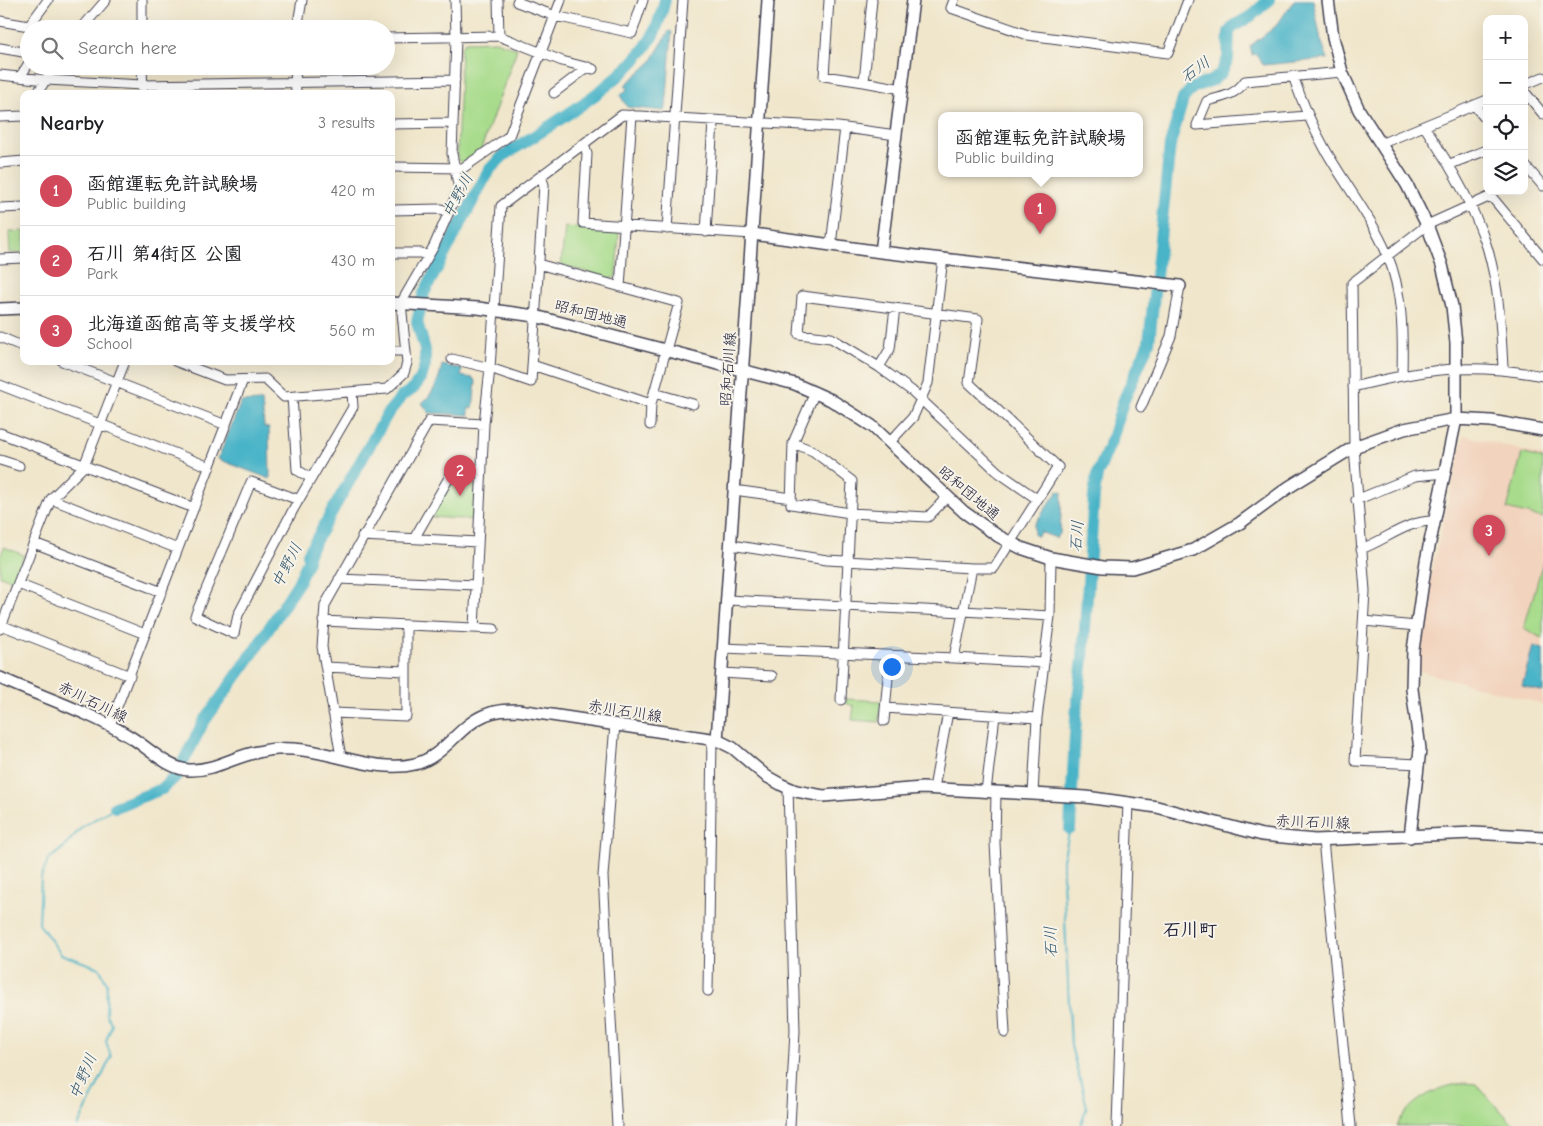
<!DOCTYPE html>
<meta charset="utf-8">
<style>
body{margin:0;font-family:"Comic Neue","Klee One",sans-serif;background:#f2f2f2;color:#202124}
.controls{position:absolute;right:15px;top:15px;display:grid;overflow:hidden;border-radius:10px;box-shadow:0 5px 20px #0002}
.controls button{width:45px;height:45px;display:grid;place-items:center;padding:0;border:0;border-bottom:1px solid #e0e0e0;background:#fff;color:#202124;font:25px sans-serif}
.you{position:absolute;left:891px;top:666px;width:18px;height:18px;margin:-12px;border:4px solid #fff;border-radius:50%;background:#1a73e8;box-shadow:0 0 0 8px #1a73e833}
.badge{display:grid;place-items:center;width:32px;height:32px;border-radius:50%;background:#d1495b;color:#fff;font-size:16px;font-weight:700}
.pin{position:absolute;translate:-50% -41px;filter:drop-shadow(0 1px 2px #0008)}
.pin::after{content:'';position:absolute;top:26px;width:18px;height:15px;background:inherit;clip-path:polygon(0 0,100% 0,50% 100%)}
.popup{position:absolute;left:938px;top:112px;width:205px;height:65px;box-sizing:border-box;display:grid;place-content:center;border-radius:10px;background:#fff;filter:drop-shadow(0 1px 4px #0005);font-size:16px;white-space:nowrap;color:#757577}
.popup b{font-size:19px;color:#202124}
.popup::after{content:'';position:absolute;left:50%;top:100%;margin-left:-10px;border:10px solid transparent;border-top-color:#fff}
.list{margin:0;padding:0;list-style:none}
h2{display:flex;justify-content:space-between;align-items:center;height:65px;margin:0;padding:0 20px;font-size:21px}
h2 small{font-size:16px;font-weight:400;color:#757577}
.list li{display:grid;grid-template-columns:32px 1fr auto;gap:15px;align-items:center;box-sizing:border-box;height:70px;padding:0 20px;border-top:1px solid #e0e0e0}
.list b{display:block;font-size:19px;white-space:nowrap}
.list p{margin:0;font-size:16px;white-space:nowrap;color:#757577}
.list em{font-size:16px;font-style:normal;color:#757577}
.icon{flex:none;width:28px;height:28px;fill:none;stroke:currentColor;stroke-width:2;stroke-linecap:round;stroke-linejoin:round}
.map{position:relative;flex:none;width:1543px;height:1126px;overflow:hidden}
.search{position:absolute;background:#fff;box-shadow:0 5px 20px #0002;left:20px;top:20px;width:375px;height:55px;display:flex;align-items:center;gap:12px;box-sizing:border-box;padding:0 18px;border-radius:28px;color:#757577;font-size:19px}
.panel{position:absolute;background:#fff;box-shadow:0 5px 20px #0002;left:20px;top:90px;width:375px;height:275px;border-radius:10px}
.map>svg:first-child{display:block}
.built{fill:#f2d4be}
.green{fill:#a8dc8c;stroke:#657f64}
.water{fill:#4ab4c8;stroke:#366b82}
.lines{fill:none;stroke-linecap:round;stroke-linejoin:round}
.stream{stroke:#4ab4c8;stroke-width:2}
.river{stroke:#4ab4c8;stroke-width:12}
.minor-casing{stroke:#413f51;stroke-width:11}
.tertiary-casing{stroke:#413f51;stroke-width:14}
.minor{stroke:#fff;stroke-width:9}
.tertiary{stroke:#fff;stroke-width:11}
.labels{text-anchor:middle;stroke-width:4;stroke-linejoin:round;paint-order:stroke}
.street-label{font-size:15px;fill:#22223b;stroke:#f7f3e8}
.water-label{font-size:16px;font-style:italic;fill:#30556c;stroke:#f7f3e8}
.quarter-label{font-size:18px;font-weight:bold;fill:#22223b;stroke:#f7f3e8}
</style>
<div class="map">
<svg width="1543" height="1126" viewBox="0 0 1543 1126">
<rect width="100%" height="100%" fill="#f7f3e8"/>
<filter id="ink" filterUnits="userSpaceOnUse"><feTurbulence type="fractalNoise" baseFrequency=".02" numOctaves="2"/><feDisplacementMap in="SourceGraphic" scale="10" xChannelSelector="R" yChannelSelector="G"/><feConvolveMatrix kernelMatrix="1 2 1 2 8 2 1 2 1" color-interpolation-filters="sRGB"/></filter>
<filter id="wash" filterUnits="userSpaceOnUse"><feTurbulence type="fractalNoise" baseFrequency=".0096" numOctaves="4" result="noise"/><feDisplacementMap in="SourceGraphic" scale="20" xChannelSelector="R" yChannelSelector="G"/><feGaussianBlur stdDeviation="1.12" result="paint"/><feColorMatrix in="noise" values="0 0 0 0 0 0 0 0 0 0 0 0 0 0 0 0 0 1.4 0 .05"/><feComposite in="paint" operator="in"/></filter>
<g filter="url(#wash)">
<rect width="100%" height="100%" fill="#f0e6cb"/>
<!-- built -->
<path class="built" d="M1464 435 1543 456V704L1419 671 1429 581Z"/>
<!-- green -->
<path class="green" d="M496 41 517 49 480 152 463 163 457 159 461 47 465 42Z
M565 227 616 230 619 233 616 276 611 279 561 265Z
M24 231V253H10L9 232Z
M1522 453 1543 459V518L1507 509Z
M459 472 474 473 477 476 476 520 431 517 455 475Z
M4 547 24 555 14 581 0 576V557Z
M1543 562V639L1524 628Z
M846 699 881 701 879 722 852 720 854 706 845 703Z
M1463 1083 1476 1084 1515 1126H1397C1409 1100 1437 1087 1463 1083Z"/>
<!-- water -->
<path class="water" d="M1294 0H1313L1321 40 1328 59 1263 65 1257 54 1252 55 1250 46 1277 25Z
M669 31 672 32 666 108 664 111 627 107 620 95 628 89 625 85 651 62Z
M442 365 462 369 461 376 473 378 476 381 473 408H469V415L429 413 422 403C434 393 439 380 442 365Z
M262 401 264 427 269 428 270 479 218 459 241 402Z
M1058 491 1062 492 1060 534 1056 538 1040 532 1038 536 1034 535V525Z
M1533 646 1543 649V692L1522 686Z"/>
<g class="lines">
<!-- stream -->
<path class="stream" d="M1070 829 1063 860V878L1071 1046 1087 1107 1080 1126
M78 1126 111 1057 106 1041 112 1024 106 1015 107 983 99 968 61 954 39 924 41 878 48 860 63 848 82 827 115 807"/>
<!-- river -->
<path class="river" d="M115 807 162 789 176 776 203 723 255 650 298 583 308 561V554L388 413 402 396 413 389 421 378 425 365V350L417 322 424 293 489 170 503 156C547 127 631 80 654 33 659 23 662 11 665 0
M1070 829 1076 716 1083 658 1094 495 1097 475 1112 439 1123 402 1149 342 1170 145 1183 99 1192 88 1213 80 1221 73 1228 59 1229 32 1234 26 1251 16 1269 0"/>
</g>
</g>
<g filter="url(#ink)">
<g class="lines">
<!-- minor casing -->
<g class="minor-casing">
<path id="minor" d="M142 0V29
M498 0 499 36
M518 0 517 2 555 16 632 33 643 0
M829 0 824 76 864 82
M872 0 864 82 902 89
M954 0 951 8 1028 35 1168 53 1188 0
M0 21 29 26 48 0
M81 29 106 0
M297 29 302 0
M386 38 499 36 562 61 593 69
M0 48 29 53
M142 66 143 94
M295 66 296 94
M0 75 46 80 143 85 455 80
M1293 76C1302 102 1312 126 1325 149 1345 185 1371 216 1387 254 1403 292 1403 334 1402 374
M20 77 29 63
M1524 85 1543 77
M1524 91 1543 114
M554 93 588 67
M37 94 54 66
M1474 105 1487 121
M1307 116 1197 125 1207 101C1222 97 1236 95 1245 81L1342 72
M0 117 24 116
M391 124 453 123
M1424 126C1449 163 1473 203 1487 247 1499 286 1501 328 1503 368
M584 144 587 154 583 223 753 234
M1380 144 1487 100
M0 163 24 161
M1450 164 1487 150
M1524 164 1543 186
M391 167 463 168 509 136 561 0
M541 176 544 185 531 382 490 368 501 206 622 115 838 127 896 135
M0 208 24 207
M391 210 441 209 449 212
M667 229 683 0
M706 232 713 122
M831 245 845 128
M391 253H421L428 256
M0 259 24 258
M538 264 679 303 651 404 650 425
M620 287 632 115
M0 337 24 347
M391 351H406
M452 359 490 368 484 424 474 628
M62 361 226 425
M175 361 225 380 265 379 284 397 387 389 404 373 407 363 401 303 434 246 459 189 452 154 456 38 455 0
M532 365 651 404
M879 367 890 349 895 308
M0 385 210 467
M1353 387C1424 369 1469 362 1543 376
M815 392 793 443 813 451 852 481 841 700
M654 393 693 404
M292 397 297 470 311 478
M1141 407 1171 336 1180 286
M0 433 194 508
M890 442 913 417 928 383 943 258
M793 443 791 504 850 513 928 517 947 497
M0 460 19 466
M741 491 791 498
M51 499 178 549
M299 500 251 482 195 616 234 634 238 615 294 508 353 407 352 392
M1356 500 1415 476 1445 473
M362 536 478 542
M415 537 454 469 482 470
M34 543 162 592
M1361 549C1386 540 1407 520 1435 521
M972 568H994L1058 467 969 383 978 319 802 296 799 334 831 338 879 367 912 391 998 472 1037 499
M339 579 476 585
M18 584 145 634
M728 600 963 612
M963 611 1050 616
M323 621 494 629
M1364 621 1416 626
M1 625 130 676
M0 629 51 499 84 466 125 361
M724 648 954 658 972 568 827 560 731 545
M954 658 1044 663
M326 667 405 671
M722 673 772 676
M885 708 1037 718
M333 713 406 716V626
M884 721 890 656
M615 724 603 876 617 1126
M110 725 243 380
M341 757 322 647 325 605 429 421 484 424
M1419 764 1355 761 1365 591 1354 447 1352 283 1427 225 1491 196 1543 259
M788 788 795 1031 790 1126
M934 788 948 712
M986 792 995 715
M996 792 995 843 1005 1033
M1033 794 1037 718 1050 616 1051 558
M1323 840 1351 1126
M708 991 712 739
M1117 1126 1128 802"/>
</g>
<!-- tertiary casing -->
<g class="tertiary-casing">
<path id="tertiary" d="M1328 0 1333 37 1342 72 1359 110 1407 185 1427 225 1442 265 1452 306 1456 343V419L1426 561 1413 650 1412 689 1420 749 1410 837
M753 234 881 252 1180 286
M881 252 913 0
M391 303 478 308 535 316 795 384 831 400 872 426 964 512 998 536 1021 548 1051 558 1103 567 1132 568 1193 550 1240 523 1289 487 1354 447 1404 429 1456 419 1491 421 1543 430
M0 309 24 308
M0 678C42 697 87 711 127 735 146 745 167 769 189 770 214 771 235 756 258 752 273 748 288 748 303 750 339 754 379 773 415 764 444 757 458 726 485 715 496 710 507 710 518 710L717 740 733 748 766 776 782 785 796 791 823 796 922 788 1086 797 1157 807 1262 835 1315 840 1473 833 1543 837
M717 740 768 0"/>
</g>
<!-- minor -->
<use href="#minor" class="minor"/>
<!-- tertiary -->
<use href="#tertiary" class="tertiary"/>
</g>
</g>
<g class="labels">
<!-- street labels -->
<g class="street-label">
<text transform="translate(591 314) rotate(14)" y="5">昭和団地通</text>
<text transform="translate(728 369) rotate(-86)" y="5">昭和石川線</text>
<text transform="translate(969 493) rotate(40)" y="5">昭和団地通</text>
<text transform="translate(93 702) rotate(26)" y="5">赤川石川線</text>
<text transform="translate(625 711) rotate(9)" y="5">赤川石川線</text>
<text transform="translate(1313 822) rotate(2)" y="5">赤川石川線</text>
</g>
<!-- water labels -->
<g class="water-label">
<text transform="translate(1195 69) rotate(-36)" y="6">石川</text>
<text transform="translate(457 195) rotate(-62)" y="6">中野川</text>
<text transform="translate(1076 536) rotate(-86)" y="6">石川</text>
<text transform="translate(286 565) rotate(-63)" y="6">中野川</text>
<text transform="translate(1050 942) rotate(-92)" y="6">石川</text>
<text transform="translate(82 1076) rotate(-67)" y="6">中野川</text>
</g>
<!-- quarter labels -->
<g class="quarter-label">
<text x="1190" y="936">石川町</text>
</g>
</g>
</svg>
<div class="controls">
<button>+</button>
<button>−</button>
<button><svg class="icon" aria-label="locate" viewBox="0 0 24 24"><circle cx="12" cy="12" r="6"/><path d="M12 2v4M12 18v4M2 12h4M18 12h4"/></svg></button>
<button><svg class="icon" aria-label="layers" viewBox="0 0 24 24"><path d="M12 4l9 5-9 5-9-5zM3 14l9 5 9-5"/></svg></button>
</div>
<div class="you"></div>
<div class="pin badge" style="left:1040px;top:234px">1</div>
<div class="popup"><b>函館運転免許試験場</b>Public building</div>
<div class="pin badge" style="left:460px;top:496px">2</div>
<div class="pin badge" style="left:1489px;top:556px">3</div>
<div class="search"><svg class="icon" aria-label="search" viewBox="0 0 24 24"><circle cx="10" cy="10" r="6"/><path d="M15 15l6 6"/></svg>Search here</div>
<section class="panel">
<h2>Nearby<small>3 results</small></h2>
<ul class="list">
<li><span class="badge">1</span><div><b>函館運転免許試験場</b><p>Public building</p></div><em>420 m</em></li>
<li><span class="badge">2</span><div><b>石川 第4街区 公園</b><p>Park</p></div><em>430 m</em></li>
<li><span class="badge">3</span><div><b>北海道函館高等支援学校</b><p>School</p></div><em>560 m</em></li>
</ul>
</section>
</div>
